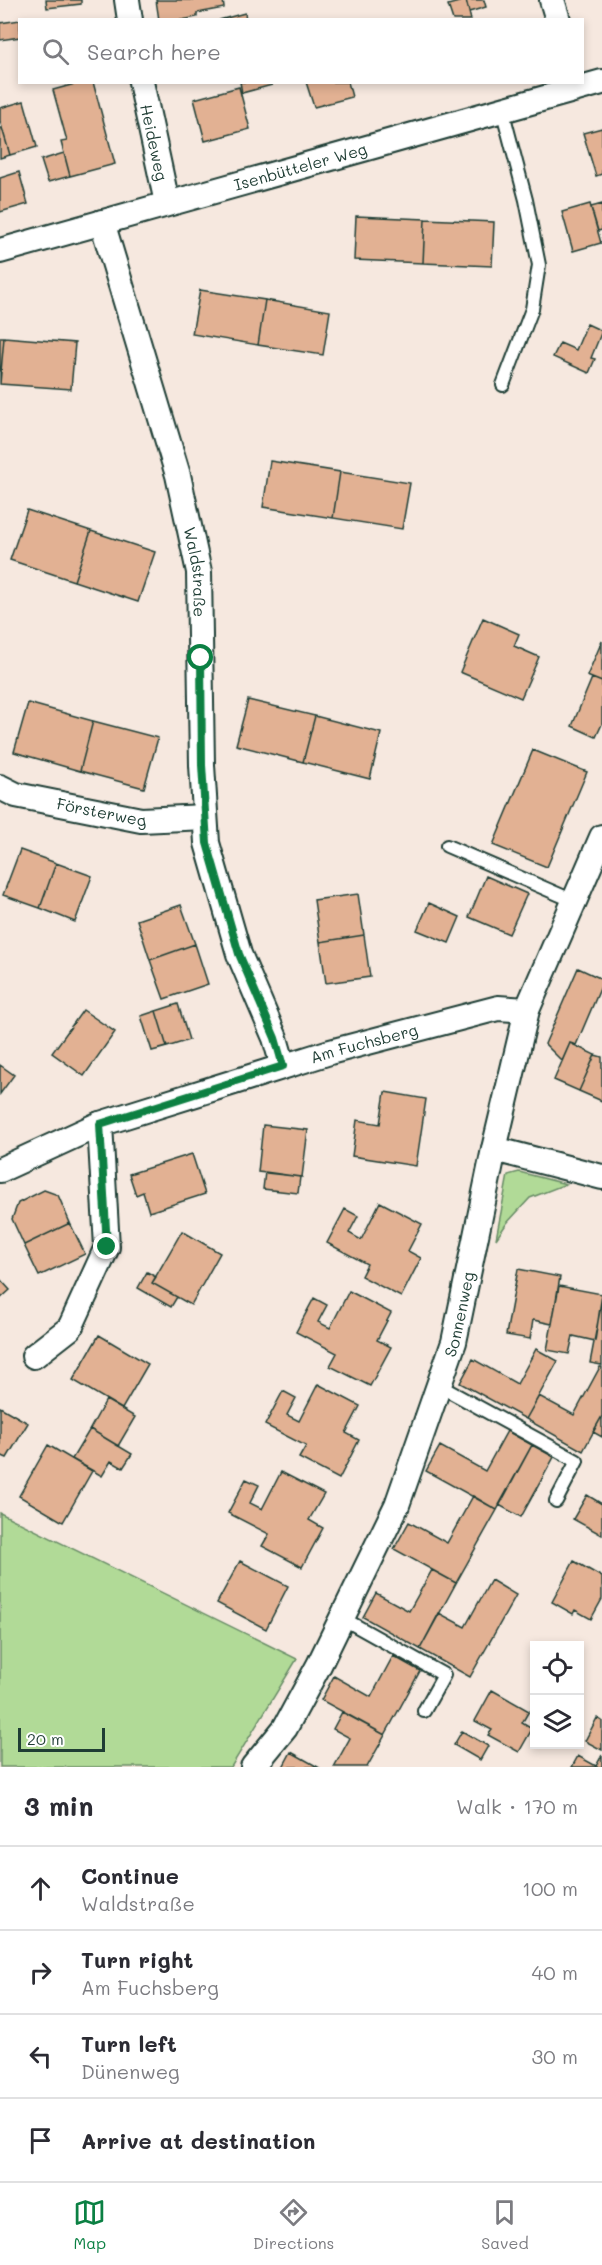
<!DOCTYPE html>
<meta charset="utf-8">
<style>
body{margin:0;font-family:Mali,sans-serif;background:#f7f7f7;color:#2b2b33}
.controls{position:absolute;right:18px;bottom:18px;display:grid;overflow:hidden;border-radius:0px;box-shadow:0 3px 9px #0003}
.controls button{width:54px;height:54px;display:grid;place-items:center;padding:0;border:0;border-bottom:2px solid #e1e1e2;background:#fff;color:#2b2b33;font:30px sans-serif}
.scale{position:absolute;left:18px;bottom:15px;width:87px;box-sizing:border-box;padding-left:6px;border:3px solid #1f3d34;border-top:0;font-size:16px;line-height:21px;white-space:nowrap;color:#1f3d34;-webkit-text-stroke:4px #fff;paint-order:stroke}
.stop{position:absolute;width:18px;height:18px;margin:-14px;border:4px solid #0b8043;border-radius:50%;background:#fff}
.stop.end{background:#0b8043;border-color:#fff;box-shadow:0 2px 6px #0008}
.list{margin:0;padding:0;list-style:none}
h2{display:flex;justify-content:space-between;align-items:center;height:78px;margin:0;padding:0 24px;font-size:26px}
h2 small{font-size:20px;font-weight:400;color:#7c7c81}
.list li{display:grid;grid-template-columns:39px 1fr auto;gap:18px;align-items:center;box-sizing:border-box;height:84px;padding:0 24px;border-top:2px solid #e1e1e2}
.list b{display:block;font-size:22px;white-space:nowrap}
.list p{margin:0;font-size:20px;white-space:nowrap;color:#7c7c81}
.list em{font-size:20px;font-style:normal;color:#7c7c81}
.icon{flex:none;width:33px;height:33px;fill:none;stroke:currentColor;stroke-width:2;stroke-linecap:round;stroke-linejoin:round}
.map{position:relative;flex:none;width:602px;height:1767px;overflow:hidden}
.search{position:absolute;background:#fff;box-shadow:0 3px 9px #0003;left:18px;right:18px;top:18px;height:66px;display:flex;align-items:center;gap:15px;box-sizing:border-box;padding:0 21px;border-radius:0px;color:#7c7c81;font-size:22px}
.sheet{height:414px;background:#fff}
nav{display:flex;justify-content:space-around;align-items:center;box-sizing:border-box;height:84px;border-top:2px solid #e1e1e2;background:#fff;font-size:16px;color:#7c7c81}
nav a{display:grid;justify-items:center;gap:3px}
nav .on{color:#0b8043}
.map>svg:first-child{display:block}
.green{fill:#b1da97;stroke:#688c66;stroke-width:1.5}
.building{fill:#e2b193;stroke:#1f3d34;stroke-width:1.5}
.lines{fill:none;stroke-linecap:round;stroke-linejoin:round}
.service-casing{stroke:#1f3d34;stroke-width:16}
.minor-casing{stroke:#1f3d34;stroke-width:28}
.service{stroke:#fff;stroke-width:12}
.minor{stroke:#fff;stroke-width:24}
.route{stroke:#0b8043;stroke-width:8}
.labels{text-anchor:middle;stroke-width:5;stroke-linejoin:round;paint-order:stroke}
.street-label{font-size:16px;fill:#1f3d34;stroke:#fff}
</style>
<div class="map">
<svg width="602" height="1767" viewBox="0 0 602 1767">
<rect width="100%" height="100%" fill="#f6e8df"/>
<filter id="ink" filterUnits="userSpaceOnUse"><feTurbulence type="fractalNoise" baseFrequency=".0167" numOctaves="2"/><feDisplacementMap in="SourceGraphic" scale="12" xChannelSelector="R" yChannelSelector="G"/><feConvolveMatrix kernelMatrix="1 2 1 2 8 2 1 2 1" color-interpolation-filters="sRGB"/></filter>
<g filter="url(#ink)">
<!-- green -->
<path class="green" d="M519 1172 566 1184 530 1198 507 1223 496 1239 508 1175Z
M0 1513 297 1659 231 1767H0Z"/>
<!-- building -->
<path class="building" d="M46 0H81V4L47 8Z
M156 0H223L224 8 197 13V17L182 20H159Z
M466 0H484L486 7 469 12Z
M466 0 471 20H453L448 5Z
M245 13 246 20H219Z
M20 20V37L0 40V23Z
M82 82H93L115 164 70 176 61 142 67 141 53 90Z
M240 82H271L272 85 242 93Z
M306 82H348L352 97 314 107Z
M239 87 250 129 205 141 194 99Z
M24 101 37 147 10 155 0 121V108Z
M2 128 10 155 0 158V129Z
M602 128V174L596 176 583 133Z
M64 153 70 176 48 182 41 160Z
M19 172 28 204 0 212V178Z
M590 204 601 243 573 251 562 212Z
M602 204V230L598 231 591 207Z
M356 216 425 219 423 263 354 260Z
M425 219 494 222 492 266 423 263Z
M200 290 265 300 258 345 192 334Z
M265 300 330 311 323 355 258 345Z
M587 324 602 331 591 358 595 359 589 373 553 357 560 343 576 350Z
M0 337H4L0 384Z
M4 337 75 343 71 389 0 384Z
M270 461 340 472 333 518 263 507Z
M340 472 410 483 402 529 333 518Z
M27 510 91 531 74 581 10 560Z
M91 531 155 552 138 602 74 581Z
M483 618 519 634 514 646 539 657 521 698 460 672Z
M602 641V682L587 676Z
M592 678 602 682V724L596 737 572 726Z
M248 700 315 716 303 762 236 745Z
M28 703 93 721 80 771 14 752Z
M315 716 381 733 370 779 303 762Z
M93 721 158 738 144 788 80 771Z
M533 750 587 772 547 867 493 845Z
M20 850 56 863 40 908 3 895Z
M56 863 92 876 75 922 40 908Z
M486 876 527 894 509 934 469 917Z
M358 894 364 935 320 942 314 900Z
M429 903 460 917 449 943 417 930Z
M181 905 195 944 150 960 137 920Z
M364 935 370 977 326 983 320 942Z
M195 944 208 984 164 999 150 960Z
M578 968 602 979V984L576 1045 570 1043 562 1061 545 1044Z
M178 1004 189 1040 167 1047 156 1011Z
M83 1010 115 1032 84 1076 52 1053Z
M156 1011 167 1047 152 1051 141 1016Z
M570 1043 595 1055 579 1091 554 1080Z
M595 1055 602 1057V1101L579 1091Z
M0 1065 14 1075 0 1094Z
M385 1092 426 1099 416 1166 352 1156 357 1120 380 1124Z
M263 1125 308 1130 302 1177 258 1172Z
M192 1154 205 1194 149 1212 143 1192 136 1195 129 1174Z
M265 1172 300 1177 298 1193 263 1189Z
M44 1190 58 1195 70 1223 24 1245 12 1219 18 1203Z
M380 1202 422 1224 408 1251 421 1258 401 1297 361 1276 367 1264 327 1243 345 1209 358 1216 349 1233 361 1240Z
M70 1223 85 1254 39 1276 24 1245Z
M182 1231 220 1253 191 1305 152 1283Z
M518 1269 560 1277 552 1324 533 1320 530 1339 506 1335Z
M147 1272 156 1277 152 1283 177 1297 171 1307 138 1288Z
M0 1279 10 1290 0 1299Z
M559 1286 602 1294 595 1341 573 1336 569 1354 547 1350Z
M349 1291 391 1313 377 1340 391 1347 370 1386 330 1366 337 1353 296 1332 314 1298 327 1305 318 1322 330 1328Z
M602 1300V1365L590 1363Z
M99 1335 148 1364 122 1409 73 1380Z
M536 1349 558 1361 526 1419 460 1383 473 1359 517 1384Z
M600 1367H602V1416L583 1451 526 1419 539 1396 574 1415Z
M318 1384 360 1406 346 1433 359 1440 339 1479 299 1458 306 1446 265 1425 283 1391 296 1398 287 1415 299 1421Z
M106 1400 135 1417 118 1446 90 1429Z
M0 1407 28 1423 7 1458 0 1455Z
M602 1416V1437L593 1432Z
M90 1429 132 1454 123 1468 111 1461 102 1476 72 1459Z
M507 1431 532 1445 497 1510 426 1471 440 1446 485 1471Z
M48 1445 92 1471 63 1522 19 1496Z
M532 1445 554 1457 521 1517 499 1505Z
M281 1472 324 1494 309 1520 323 1528 302 1567 262 1546 269 1534 228 1513 246 1479 259 1485 250 1503 262 1509Z
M587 1495 602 1504V1535L573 1519Z
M473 1496 497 1510 456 1583 394 1549 409 1522 447 1543Z
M240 1561 288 1586 266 1629 217 1603Z
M574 1561 602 1577V1599L591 1619 575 1610 573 1614 552 1602Z
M432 1570 456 1583 420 1649 363 1617 376 1593 409 1611Z
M491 1580 516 1595 470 1677 420 1649 439 1613 465 1627Z
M393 1656 420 1671 385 1735 321 1700 334 1676 371 1697Z
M492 1690 529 1711 522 1723 532 1729 519 1752 488 1735 492 1730 475 1721Z
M342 1712 385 1735 367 1767H334L350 1738 333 1729Z
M597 1718 602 1721V1750L585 1741Z
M462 1731 488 1746 480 1760 454 1745Z
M291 1752 318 1767H283Z
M602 1755V1767H572L578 1756 596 1766Z"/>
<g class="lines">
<!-- service casing -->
<g class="service-casing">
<path id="service" d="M502 109 526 200 539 265 532 309 503 385
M447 846 574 901
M438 1385 577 1461 556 1501
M342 1618 444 1675 424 1711"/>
</g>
<!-- minor casing -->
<g class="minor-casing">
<g id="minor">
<path d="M127 0 130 20"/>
<path d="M552 0 558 20"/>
<path id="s1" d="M141 82 167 203"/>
<path id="s2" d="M102 222 178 475 199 572 202 765 207 843 239 954 275 1038 283 1066"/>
<path id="s3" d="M0 251 602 82"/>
<path id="s4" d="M0 787 16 795 141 820 205 817"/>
<path d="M494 1149 602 1177"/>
<path id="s5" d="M0 1170 100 1124 330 1052 498 1008 527 1010"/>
<path d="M34 1356 70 1328 107 1247 100 1124"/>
<path id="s6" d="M253 1767 285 1728 319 1665 397 1505 454 1342 494 1149 527 1010 602 837"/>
</g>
</g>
<!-- service -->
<use href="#service" class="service"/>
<!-- minor -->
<use href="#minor" class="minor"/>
</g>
</g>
<g class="lines" filter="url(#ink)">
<!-- route -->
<path class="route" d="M107 1247 100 1124 283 1066 275 1038 239 954 207 843 202 765 201 658"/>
</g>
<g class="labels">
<!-- street labels -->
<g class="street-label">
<text dy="6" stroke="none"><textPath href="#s1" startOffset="62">Heideweg</textPath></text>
<text dy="6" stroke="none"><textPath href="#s3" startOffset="312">Isenbütteler Weg</textPath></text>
<text dy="6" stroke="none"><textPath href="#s2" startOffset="363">Waldstraße</textPath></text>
<text dy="6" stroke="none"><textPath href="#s4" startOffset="105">Försterweg</textPath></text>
<text dy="6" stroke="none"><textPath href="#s5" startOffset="386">Am Fuchsberg</textPath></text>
<text dy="6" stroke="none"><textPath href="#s6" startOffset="501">Sonnenweg</textPath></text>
</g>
</g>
</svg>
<div class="controls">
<button><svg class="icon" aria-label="locate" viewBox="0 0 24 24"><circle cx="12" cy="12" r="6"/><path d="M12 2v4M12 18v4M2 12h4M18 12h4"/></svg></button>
<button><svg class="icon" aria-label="layers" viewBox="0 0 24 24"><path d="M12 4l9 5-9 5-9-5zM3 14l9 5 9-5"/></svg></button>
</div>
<div class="scale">20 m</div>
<div class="stop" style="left:201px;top:658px"></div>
<div class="stop end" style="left:107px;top:1247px"></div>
<div class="search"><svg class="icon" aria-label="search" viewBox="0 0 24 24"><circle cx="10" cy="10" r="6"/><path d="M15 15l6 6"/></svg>Search here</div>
</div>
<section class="sheet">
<h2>3 min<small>Walk · 170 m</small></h2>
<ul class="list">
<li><svg class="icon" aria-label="ahead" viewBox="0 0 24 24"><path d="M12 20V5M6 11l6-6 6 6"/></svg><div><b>Continue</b><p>Waldstraße</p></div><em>100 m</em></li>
<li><svg class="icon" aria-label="right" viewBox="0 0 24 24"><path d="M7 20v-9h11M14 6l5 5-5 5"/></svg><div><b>Turn right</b><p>Am Fuchsberg</p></div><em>40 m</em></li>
<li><svg class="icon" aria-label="left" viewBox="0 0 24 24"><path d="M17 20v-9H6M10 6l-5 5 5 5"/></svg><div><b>Turn left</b><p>Dünenweg</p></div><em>30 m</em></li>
<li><svg class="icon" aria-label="arrive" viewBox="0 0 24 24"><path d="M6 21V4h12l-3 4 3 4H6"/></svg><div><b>Arrive at destination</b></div></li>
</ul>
</section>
<nav>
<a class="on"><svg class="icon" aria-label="map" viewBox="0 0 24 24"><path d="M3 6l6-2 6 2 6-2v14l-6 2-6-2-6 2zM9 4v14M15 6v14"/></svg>Map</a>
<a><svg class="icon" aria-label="directions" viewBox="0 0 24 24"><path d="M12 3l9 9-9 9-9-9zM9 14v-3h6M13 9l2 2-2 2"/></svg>Directions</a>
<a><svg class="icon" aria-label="saved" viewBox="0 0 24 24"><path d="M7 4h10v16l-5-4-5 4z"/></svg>Saved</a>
</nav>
